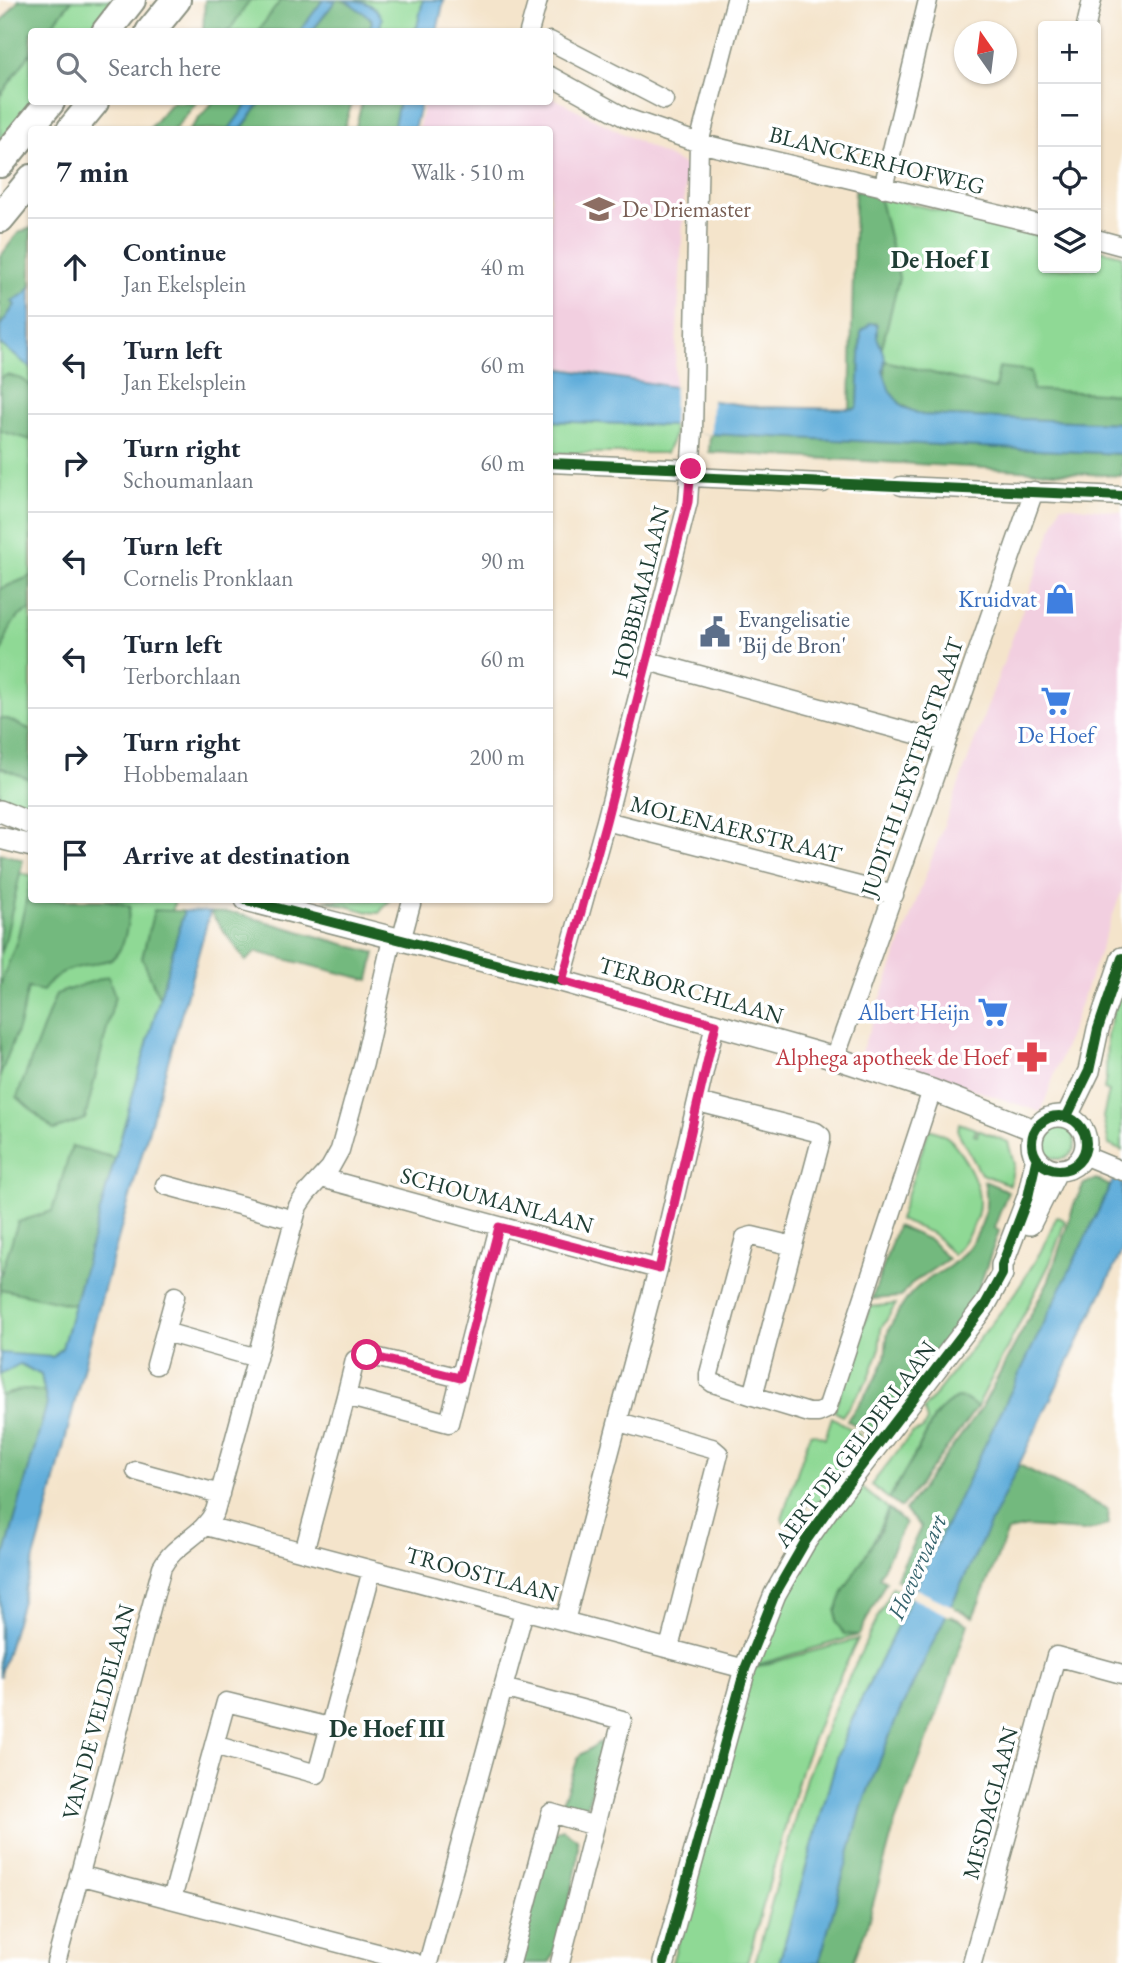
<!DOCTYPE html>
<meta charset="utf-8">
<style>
body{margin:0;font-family:"EB Garamond",serif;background:#f6f6f7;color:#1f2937}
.controls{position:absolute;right:21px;top:21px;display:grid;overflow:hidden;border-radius:7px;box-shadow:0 2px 5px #0004}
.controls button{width:63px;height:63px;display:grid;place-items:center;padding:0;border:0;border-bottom:2px solid #e0e1e3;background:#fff;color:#1f2937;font:35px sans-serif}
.compass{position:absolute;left:954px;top:21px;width:63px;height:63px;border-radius:50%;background:#fff;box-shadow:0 2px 5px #0004;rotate:346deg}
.stop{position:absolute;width:21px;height:21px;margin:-16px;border:5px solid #db2777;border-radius:50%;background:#fff}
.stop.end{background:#db2777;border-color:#fff;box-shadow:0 2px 7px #0008}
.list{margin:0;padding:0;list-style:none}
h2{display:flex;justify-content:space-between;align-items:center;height:91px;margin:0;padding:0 28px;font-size:30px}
h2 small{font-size:23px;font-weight:400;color:#747a83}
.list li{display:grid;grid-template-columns:46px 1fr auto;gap:21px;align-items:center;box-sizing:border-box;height:98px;padding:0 28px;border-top:2px solid #e0e1e3}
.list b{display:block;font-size:26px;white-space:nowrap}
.list p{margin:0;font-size:23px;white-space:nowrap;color:#747a83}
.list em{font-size:23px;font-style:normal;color:#747a83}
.icon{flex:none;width:38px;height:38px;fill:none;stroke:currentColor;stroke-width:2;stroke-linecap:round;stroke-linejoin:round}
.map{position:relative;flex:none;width:1122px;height:1963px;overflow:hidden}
.search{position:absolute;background:#fff;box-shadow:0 2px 5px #0004;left:28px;top:28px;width:525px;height:77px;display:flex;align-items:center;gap:18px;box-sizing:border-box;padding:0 24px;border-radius:7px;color:#747a83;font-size:26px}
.panel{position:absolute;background:#fff;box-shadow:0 2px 5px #0004;left:28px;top:126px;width:525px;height:777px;border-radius:7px}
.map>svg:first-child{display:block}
.built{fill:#f2cfe0}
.green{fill:#8fd995;stroke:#578b64;stroke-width:2}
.forest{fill:#73b97e;stroke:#497b59;stroke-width:2}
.water{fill:#60adda;stroke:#407587;stroke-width:2}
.pier{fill:#f4e4cb}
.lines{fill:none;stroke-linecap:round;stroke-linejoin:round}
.minor-casing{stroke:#8a9080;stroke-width:21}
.tertiary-casing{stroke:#8a9080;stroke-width:24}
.trunk-casing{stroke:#8a9080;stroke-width:32}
.minor{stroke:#fff;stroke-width:18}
.tertiary{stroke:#fff;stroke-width:21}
.trunk{stroke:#fff;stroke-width:28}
.cycleway-casing{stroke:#fff;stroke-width:15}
.cycleway{stroke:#1b5e20;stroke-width:10}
.route{stroke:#db2777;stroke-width:9}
.labels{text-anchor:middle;stroke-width:7;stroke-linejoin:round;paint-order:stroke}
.street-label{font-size:23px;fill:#1f3d34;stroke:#fff}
.education-label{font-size:23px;fill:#785e54;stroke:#fff;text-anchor:start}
.shop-label{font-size:23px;fill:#366cbe;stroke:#fff;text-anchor:end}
.service-label{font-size:23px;fill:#4e5e75;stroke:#fff;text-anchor:start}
.health-label{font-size:23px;fill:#be3a42;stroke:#fff;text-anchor:end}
.neighbourhood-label{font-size:24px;font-weight:bold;fill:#1f3d34;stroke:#fff}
.water-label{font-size:24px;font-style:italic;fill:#36646e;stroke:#fff}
</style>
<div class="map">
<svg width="1122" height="1963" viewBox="0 0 1122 1963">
<rect width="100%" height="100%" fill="#fff"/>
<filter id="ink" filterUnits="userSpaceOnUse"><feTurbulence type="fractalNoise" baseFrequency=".0143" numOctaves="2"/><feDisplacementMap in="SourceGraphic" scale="14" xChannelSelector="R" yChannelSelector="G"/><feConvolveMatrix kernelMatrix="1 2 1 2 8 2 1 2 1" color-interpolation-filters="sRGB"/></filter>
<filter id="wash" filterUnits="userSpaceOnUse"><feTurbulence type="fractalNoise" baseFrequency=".00686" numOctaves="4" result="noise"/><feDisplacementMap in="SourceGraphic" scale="28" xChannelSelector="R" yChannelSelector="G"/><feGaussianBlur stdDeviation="1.57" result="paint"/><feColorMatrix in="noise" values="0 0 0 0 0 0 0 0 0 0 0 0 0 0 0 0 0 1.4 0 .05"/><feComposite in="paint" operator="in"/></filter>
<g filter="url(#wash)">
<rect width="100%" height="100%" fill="#f4e4cb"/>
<!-- built -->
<path class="built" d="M550 96 686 166 674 387 550 365V130H418L424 102H550Z
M1061 505 1122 512V890L1041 1112 861 1052Z"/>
<!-- green -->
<path class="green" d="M72 0H119L94 31 47 32Z
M217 0H423L417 28H415L414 31 205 32Z
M31 52 32 102H37L0 148V96Z
M879 196 1043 236V268H1096V249L1122 255 1120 394 1033 390 999 368 995 389 885 361 881 351 899 278Z
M31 234V815L0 801V271Z
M550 421 673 426 674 435 666 453H550Z
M0 870 31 875 32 900H175L152 982 160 999 115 1158 104 1155 64 1303 74 1305 62 1348 53 1357H49L42 1381 44 1392 39 1391 0 1534Z
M324 900H390L379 913 369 912Z
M1122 981V1151L1109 1145 1103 1117 1109 1091 1104 1089 1106 1078 1107 1034Z
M959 1123 976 1129 974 1135 977 1136 978 1130 1008 1142 1014 1164 1010 1185 981 1174 958 1132Z
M1043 1143a16 16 0 1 1 32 0a16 16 0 1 1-32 0Z
M929 1129C950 1135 954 1142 965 1160 988 1198 982 1222 953 1255L934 1234 899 1220Z
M1057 1216 1065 1221 1050 1263 977 1407 965 1399 936 1414 919 1447 889 1499 871 1485 912 1433 922 1430 927 1421 924 1409 1017 1291 1041 1251Z
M896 1304 881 1329 879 1351 868 1380 842 1416 834 1411 870 1307Z
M832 1417 860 1435 842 1459 849 1465 821 1501 812 1505 808 1503 793 1526 784 1523 782 1518 810 1434 813 1433 825 1438Z
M857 1484 888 1509 836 1622 844 1634 859 1635 753 1666 787 1585Z
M892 1587 912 1597 853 1716 838 1755 779 1963H755L806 1778 835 1707Z
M858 1639 827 1703 801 1770 747 1963H672L752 1668Z"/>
<!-- forest -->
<path class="forest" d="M19 0H72L47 31 32 32 31 52 0 96V23Z
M205 0H250L229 31H203Z
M281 0H323L300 31H258Z
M336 0C349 0 366 10 372 22L369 31 312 32Z
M172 102H197L175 129H149Z
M213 102H249L229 129 189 130Z
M261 102H352L344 129 241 130Z
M362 102H399L393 129 355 130Z
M855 190 879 196 899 278 881 351 877 337V325L875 323 861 332 858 405 856 409 850 410Z
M31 228V286L26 293 12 301 15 305 0 326V257L18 233Z
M885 361 995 389 999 367 1031 371 1033 390 1122 394V423L922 415C897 406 881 389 885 361Z
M7 375 22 379 31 386V440L0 431V378Z
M710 434 1122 454V476L709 452Z
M31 576V610C9 617 8 636 0 656V589Z
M0 719H8L31 730V780L0 767Z
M0 853 23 860 6 937 0 954Z
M31 879 32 900H107L130 906C128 921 126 948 112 959 108 961 100 962 96 963 70 970 59 968 43 991L28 988 19 1026 0 1076V986L17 940Z
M154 910 184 911 160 999 142 958Z
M210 912 236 913 375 953 369 980 256 952 246 961Z
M108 976 115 996 85 1119 54 1130 17 1097 56 994Z
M72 1146 115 1158 74 1305 0 1289V1277L18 1222 52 1211Z
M1096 1179 1110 1186 1093 1224 916 1589 896 1579 921 1527 905 1511 982 1407 1049 1280 1075 1202 1084 1184Z
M984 1181 1008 1191 994 1228 999 1231 971 1310 872 1437 847 1420C861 1402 875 1382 884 1361 888 1349 884 1336 891 1325 899 1311 907 1296 919 1286 929 1277 941 1273 951 1265 977 1245 992 1213 984 1181Z
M897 1226 930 1240 948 1259 911 1284 901 1297 872 1299Z
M24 1389 44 1392 47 1404 0 1572V1396Z
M957 1398 965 1399 977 1407 915 1491 901 1508 889 1499C898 1483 908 1467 918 1450 929 1430 934 1409 957 1398Z
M1017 1464 1107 1509 1109 1525 1084 1531 1027 1527 1008 1531 973 1617 951 1606Z
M888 1509 905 1523 879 1577 886 1581 859 1635 844 1634 836 1622V1611L844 1590 880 1531Z
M946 1614 968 1624 940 1707 895 1823 867 1926 853 1963H819L863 1803 898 1715Z
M600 1742 602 1752 585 1814 561 1806 579 1756Z
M563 1829 577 1839C584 1863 559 1932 552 1958L549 1963H520L519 1960 540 1869 556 1831Z"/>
<!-- water -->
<path class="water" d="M323 0H336L312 31H300Z
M345 0C361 0 376 3 382 19L379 31H369L372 22 371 18Z
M423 0H444L437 31 416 32Z
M249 102H261L241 129H229Z
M399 102H421L414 129H393Z
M31 286V368L0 344V326L15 305 12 301 26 293Z
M871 323 877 325V337L885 358 883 371 890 392 903 407 922 415 1122 423V454L710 434 673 426 550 421V367L674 387 707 400 759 407 855 409 858 405 861 332Z
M184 911 210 912 97 1314 44 1524 0 1677V1572L47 1404 41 1375 20 1364 0 1375V1353L53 1357 62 1348Z
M1122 1162V1251L898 1715 863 1803 819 1963H779L838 1755 853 1717Z"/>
<!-- pier -->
<path class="pier" d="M674 386 712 399 711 435 673 427Z
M912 1587 954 1607 949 1616 908 1596Z"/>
</g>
<g filter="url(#ink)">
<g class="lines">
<!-- minor casing -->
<g class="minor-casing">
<path id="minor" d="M1086 26 1092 0
M529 32 538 0
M550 41 664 100
M550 76 626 118 699 143 1043 225
M883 188 928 0
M1096 239 1122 246
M550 463 691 469
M691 477 823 483
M901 486 1122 496
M648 661 945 742
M606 821 894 895
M401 941 412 900
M561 981 606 821 688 502 693 431 699 143 736 0
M835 1058C903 870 967 680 1034 491
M698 1102 816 1132 821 1136V1140L753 1396 713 1383 709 1380V1374L745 1238 752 1236 793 1246
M1083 1155 1122 1171
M322 1178 658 1269
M165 1185 294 1220
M165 1332 257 1358
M156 1365 175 1296
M346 1396 355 1360 367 1355 460 1378
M753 1396 809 1413H818L827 1409 932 1090
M619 1422 712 1448 719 1454 669 1648
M136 1471 220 1494
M206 1526 745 1669
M304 1552 346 1396 449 1423 499 1227
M565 1621 658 1269 715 1024
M503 1688 622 1720 560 1963
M214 1745 226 1702 329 1727
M79 1875 415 1963
M172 1899 214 1745 317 1774 372 1570
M56 1963 162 1567C175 1543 203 1536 215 1511L298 1206 306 1194 330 1168 340 1150 364 1063 392 939
M428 1963 524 1611
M511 1963 551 1813 595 1826
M972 1963 1056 1656 1122 1674"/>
</g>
<!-- tertiary casing -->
<g class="tertiary-casing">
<path id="tertiary" d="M0 811 32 824
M0 838 32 846
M246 900 561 981 835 1058 932 1090 1034 1130
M1032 1143a27 27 0 1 1 54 0a27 27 0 1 1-54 0Z
M1067 1116 1089 1071 1098 1029 1122 958
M1030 1224 1057 1170
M664 1963 745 1669 775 1594 805 1542 829 1508 985 1305 1002 1274V1265L1028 1197 1036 1161"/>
</g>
<!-- trunk casing -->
<g class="trunk-casing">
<path id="trunk" d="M106 32 131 0
M150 32 176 0
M71 130 94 102
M0 163 50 102
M0 218 32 179"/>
</g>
<!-- minor -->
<use href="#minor" class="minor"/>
<!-- tertiary -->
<use href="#tertiary" class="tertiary"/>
<!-- trunk -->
<use href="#trunk" class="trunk"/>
<!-- cycleway casing -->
<g class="cycleway-casing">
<path id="cycleway" d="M550 463 691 469V477L1122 496
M246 900 561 981
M1032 1143a27 27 0 1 1 54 0a27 27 0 1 1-54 0Z
M1067 1116 1089 1071 1098 1029 1122 958
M664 1963 745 1669 775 1594 805 1542 829 1508 985 1305 1002 1274V1265L1028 1197 1036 1161"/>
</g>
<!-- cycleway -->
<use href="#cycleway" class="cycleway"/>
</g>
</g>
<g class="lines" filter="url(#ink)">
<!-- route -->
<path class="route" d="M367 1355 460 1378 499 1227 659 1269 716 1024 562 981 606 821 688 502 691 469"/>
</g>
<!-- icons -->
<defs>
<g id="school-bare" transform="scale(2.415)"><path d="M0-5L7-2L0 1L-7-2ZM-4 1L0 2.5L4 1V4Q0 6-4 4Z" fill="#8d6e63" stroke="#fff" stroke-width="2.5" paint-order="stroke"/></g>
<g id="shop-bare" transform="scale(2.415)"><path d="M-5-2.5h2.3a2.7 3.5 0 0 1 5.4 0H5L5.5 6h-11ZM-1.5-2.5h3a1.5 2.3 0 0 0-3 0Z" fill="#3f7fe0" stroke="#fff" stroke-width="2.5" paint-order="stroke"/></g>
<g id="civic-bare" transform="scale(2.415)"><path d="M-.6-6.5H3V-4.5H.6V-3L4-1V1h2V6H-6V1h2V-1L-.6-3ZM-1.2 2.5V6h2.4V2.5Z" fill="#5c6f8a" stroke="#fff" stroke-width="2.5" paint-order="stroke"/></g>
<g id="supermarket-bare" transform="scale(2.415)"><path d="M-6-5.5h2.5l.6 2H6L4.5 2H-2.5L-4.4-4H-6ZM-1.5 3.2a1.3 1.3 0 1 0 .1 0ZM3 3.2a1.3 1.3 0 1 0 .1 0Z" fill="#3f7fe0" stroke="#fff" stroke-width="2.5" paint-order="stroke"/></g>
<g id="pharmacy-bare" transform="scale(2.415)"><path d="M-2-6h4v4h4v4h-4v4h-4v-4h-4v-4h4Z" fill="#e0444e" stroke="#fff" stroke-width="2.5" paint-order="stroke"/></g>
</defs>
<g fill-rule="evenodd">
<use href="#school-bare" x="599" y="209"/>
<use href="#shop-bare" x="1060" y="599"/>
<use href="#civic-bare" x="715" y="632"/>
<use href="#supermarket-bare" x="1056" y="701"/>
<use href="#supermarket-bare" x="993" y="1012"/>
<use href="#pharmacy-bare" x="1032" y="1057"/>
</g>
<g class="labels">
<!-- street labels -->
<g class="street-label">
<text transform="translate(877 160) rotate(14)" y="8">BLANCKERHOFWEG</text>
<text transform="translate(640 592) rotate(-76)" y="8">HOBBEMALAAN</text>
<text transform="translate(912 767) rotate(-71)" y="8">JUDITH LEYSTERSTRAAT</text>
<text transform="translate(736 829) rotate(14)" y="8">MOLENAERSTRAAT</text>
<text transform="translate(691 990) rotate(16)" y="8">TERBORCHLAAN</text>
<text transform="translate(497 1200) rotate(15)" y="8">SCHOUMANLAAN</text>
<text transform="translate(855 1444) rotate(-53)" y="8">AERT DE GELDERLAAN</text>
<text transform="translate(482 1574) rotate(15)" y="8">TROOSTLAAN</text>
<text transform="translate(98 1712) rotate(-75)" y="8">VAN DE VELDELAAN</text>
<text transform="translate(990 1803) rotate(-75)" y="8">MESDAGLAAN</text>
</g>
<!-- education labels -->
<g class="education-label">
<text x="622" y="217">De Driemaster</text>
</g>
<!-- shop labels -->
<g class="shop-label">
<text x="1037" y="607">Kruidvat</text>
<text x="1056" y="743" text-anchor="middle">De Hoef</text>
<text x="970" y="1020">Albert Heijn</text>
</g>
<!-- service labels -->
<g class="service-label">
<text x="738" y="627">Evangelisatie<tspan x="738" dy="26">'Bij de Bron'</tspan></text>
</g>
<!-- health labels -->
<g class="health-label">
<text x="1009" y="1065">Alphega apotheek de Hoef</text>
</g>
<!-- neighbourhood labels -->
<g class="neighbourhood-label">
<text x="940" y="268">De Hoef I</text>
<text x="387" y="1737">De Hoef III</text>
</g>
<!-- water labels -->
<g class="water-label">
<text transform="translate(917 1567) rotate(-66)" y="8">Hoevervaart</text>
</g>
</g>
</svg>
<div class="controls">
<button>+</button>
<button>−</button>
<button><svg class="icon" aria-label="locate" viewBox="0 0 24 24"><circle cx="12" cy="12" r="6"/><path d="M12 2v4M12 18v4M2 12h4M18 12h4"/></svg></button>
<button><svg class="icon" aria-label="layers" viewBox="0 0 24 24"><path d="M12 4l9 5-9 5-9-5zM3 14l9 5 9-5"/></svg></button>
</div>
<svg class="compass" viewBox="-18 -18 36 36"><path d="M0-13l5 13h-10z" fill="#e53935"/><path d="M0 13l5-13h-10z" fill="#747a83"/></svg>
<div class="stop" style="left:367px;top:1355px"></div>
<div class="stop end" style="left:691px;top:469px"></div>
<div class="search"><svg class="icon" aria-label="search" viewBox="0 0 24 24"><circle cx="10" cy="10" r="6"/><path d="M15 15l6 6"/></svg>Search here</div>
<section class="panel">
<h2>7 min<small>Walk · 510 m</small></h2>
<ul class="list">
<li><svg class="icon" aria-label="ahead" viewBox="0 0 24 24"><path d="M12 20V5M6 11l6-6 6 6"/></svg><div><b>Continue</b><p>Jan Ekelsplein</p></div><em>40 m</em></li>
<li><svg class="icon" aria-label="left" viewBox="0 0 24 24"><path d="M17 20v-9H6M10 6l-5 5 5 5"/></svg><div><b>Turn left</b><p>Jan Ekelsplein</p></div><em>60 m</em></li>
<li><svg class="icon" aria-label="right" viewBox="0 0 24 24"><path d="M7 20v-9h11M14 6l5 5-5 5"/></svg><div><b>Turn right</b><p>Schoumanlaan</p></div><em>60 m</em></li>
<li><svg class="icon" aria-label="left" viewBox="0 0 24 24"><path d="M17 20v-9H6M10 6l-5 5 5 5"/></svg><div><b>Turn left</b><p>Cornelis Pronklaan</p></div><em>90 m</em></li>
<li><svg class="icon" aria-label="left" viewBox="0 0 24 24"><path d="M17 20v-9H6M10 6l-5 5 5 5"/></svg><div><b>Turn left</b><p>Terborchlaan</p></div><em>60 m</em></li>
<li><svg class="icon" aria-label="right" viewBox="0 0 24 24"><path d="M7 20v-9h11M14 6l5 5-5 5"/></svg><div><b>Turn right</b><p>Hobbemalaan</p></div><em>200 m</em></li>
<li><svg class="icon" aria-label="arrive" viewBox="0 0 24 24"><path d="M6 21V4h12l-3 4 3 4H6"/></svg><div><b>Arrive at destination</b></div></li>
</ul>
</section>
</div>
